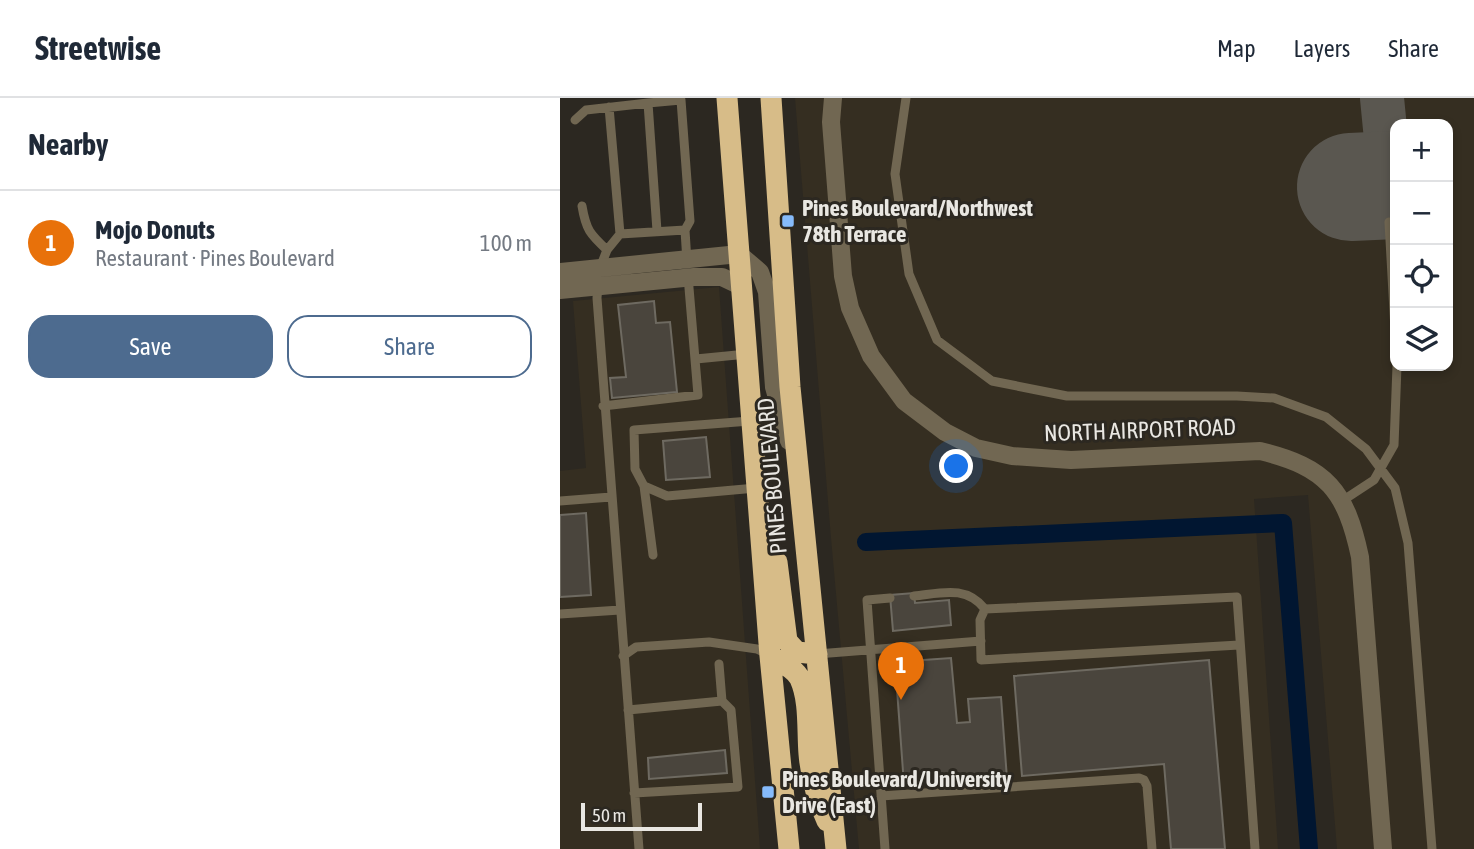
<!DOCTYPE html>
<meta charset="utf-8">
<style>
body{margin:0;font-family:"Asap Condensed",sans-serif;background:#f2f2f3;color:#1f2937}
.controls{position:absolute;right:21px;top:21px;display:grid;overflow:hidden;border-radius:14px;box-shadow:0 4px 10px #0003}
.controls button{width:63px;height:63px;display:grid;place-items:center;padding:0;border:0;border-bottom:2px solid #e0e1e3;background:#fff;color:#1f2937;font:35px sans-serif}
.scale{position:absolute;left:21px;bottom:18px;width:121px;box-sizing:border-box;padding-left:7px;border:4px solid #e9e7e2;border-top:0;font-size:19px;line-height:24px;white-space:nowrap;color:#e9e7e2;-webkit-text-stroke:5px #2c2821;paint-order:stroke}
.you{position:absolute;left:397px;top:369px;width:24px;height:24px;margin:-18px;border:5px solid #fff;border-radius:50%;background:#1a73e8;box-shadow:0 0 0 10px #1a73e833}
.badge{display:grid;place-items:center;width:46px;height:46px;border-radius:50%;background:#4d6b8f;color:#fff;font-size:23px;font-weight:700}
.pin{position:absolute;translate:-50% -58px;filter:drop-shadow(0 2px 4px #0008)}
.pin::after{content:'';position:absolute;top:37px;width:24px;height:21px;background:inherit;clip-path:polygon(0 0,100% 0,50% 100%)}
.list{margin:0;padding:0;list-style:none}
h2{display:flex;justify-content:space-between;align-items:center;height:91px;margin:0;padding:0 28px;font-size:30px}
h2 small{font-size:23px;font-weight:400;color:#747a83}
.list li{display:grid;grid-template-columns:46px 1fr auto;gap:21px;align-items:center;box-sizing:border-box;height:105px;padding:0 28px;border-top:2px solid #e0e1e3}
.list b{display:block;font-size:26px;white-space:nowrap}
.list p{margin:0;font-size:23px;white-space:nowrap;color:#747a83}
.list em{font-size:23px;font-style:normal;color:#747a83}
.actions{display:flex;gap:14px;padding:21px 28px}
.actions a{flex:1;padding:16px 0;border:2px solid #4d6b8f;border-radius:21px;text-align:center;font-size:24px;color:#4d6b8f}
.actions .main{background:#4d6b8f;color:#fff}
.icon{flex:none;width:38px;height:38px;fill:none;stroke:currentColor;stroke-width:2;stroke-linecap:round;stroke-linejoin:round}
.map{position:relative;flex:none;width:914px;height:751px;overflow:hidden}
header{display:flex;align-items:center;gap:42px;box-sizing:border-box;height:98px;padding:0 35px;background:#fff;border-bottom:2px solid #e0e1e3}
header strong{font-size:33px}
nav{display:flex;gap:38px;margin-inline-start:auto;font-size:24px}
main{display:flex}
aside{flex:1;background:#fff}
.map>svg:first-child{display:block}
.built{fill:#352e21;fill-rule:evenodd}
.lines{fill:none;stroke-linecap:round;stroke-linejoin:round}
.canal{stroke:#011631;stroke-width:18}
.taxiway{stroke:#5a5750;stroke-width:44}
.runway{stroke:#5a5750;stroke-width:108}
.building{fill:#4a453d;stroke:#6e6a61;stroke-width:2}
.lane{stroke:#716752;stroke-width:9}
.street{stroke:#716752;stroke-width:18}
.highway{stroke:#d7bc88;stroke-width:21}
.poi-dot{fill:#86bbfb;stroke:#2c2821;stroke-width:2.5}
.labels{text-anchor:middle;stroke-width:6;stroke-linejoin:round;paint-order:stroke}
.poi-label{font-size:23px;font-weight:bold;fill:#e9e7e2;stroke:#2c2821;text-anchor:start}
.street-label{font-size:23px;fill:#e9e7e2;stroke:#2c2821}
</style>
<header>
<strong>Streetwise</strong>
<nav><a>Map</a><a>Layers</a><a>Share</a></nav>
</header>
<main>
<aside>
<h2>Nearby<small></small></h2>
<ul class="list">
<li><span class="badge" style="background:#e8710a">1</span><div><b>Mojo Donuts</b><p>Restaurant · Pines Boulevard</p></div><em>100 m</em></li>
</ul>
<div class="actions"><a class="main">Save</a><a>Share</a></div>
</aside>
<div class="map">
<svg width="914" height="751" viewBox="0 0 914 751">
<rect width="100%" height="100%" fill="#2c2821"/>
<!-- built -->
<path class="built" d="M235 0H914V751H777L748 397 694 401 718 751H299L271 440ZM835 26H888V268H835Z
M159 189 200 751H0V373L26 370 13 203Z"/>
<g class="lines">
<!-- canal -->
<path class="canal" d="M306 444 723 425 749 751"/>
<!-- taxiway -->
<path class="taxiway" d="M822 0 827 51 835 68"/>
<!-- runway -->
<path class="runway" d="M791 89 835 87"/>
</g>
<!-- building -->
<path class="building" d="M94 203 96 225 110 224 117 294 52 300 50 280 66 279 58 207Z
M146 339 150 379 106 382 103 343Z
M26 415 31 497 0 499V417Z
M354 495 355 505 389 502 391 527 333 533 330 497Z
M391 560 397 625 410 624 408 601 441 599 447 681 344 687 335 564Z
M649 562 665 751H611L604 666 462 678 454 578Z
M165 652 167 675 89 681 88 660Z"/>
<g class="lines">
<!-- lane -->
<path class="lane" d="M346 0 335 76 349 176 377 242 432 283 507 298H677L714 300 766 319 806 351 835 390 848 445 872 751
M49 9 60 136
M15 22 26 12 88 5
M22 108C26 132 30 136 47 152
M829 124 835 232
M125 132 127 164
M40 170 47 152 60 136 125 132 130 123 121 2 88 5 97 133
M38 187 37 200 79 751
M136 261 187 256
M43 308 138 297 128 178
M190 323 74 332 75 371 84 388 107 398 196 390
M84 388 93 457
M0 403 51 399
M782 403 814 382 834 347 837 268
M354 498C382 495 406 487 425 511
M0 516 60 512
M679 547 421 562 420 522 425 511 677 499 695 751
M257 556 421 543
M63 558 76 549 149 544 197 551 209 557
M68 612 162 603
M74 695 178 689 171 612 162 603 159 566
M321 698 579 680 584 682 587 688 592 751
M325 751 307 502 330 500"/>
<!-- street -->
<path class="street" d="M273 0 271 24 283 178 290 210 311 258 344 303 385 334 416 350 452 358 511 362 700 353C767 369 786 393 800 459L823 751
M0 174 179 156 200 174 207 194 214 289 229 343
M0 192 134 179H162L181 188"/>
<!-- highway -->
<path class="highway" d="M167 0 210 558 229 751
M211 0 230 289 276 751
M217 464 227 543 237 554 257 556
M210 558C220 564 235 570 240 581 250 603 247 632 249 656 251 680 257 701 267 723"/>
</g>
<!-- markers -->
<g class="poi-dot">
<rect x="221" y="116" width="14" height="14" rx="3.5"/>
<rect x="201" y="687" width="14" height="14" rx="3.5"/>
</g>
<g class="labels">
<!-- poi labels -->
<g class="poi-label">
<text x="242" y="118">Pines Boulevard/Northwest<tspan x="242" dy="26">78th Terrace</tspan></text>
<text x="222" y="689">Pines Boulevard/University<tspan x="222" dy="26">Drive (East)</tspan></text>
</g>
<!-- street labels -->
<g class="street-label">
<text transform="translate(580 332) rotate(-2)" y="8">NORTH AIRPORT ROAD</text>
<text transform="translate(212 378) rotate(-95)" y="8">PINES BOULEVARD</text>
</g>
</g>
</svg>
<div class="controls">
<button>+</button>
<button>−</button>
<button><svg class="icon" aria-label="locate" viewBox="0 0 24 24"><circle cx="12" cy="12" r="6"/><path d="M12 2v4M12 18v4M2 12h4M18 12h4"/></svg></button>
<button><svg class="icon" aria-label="layers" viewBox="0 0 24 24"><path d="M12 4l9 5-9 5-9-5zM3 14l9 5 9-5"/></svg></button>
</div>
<div class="scale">50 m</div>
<div class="you"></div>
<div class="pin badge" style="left:341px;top:602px;background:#e8710a">1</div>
</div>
</main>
